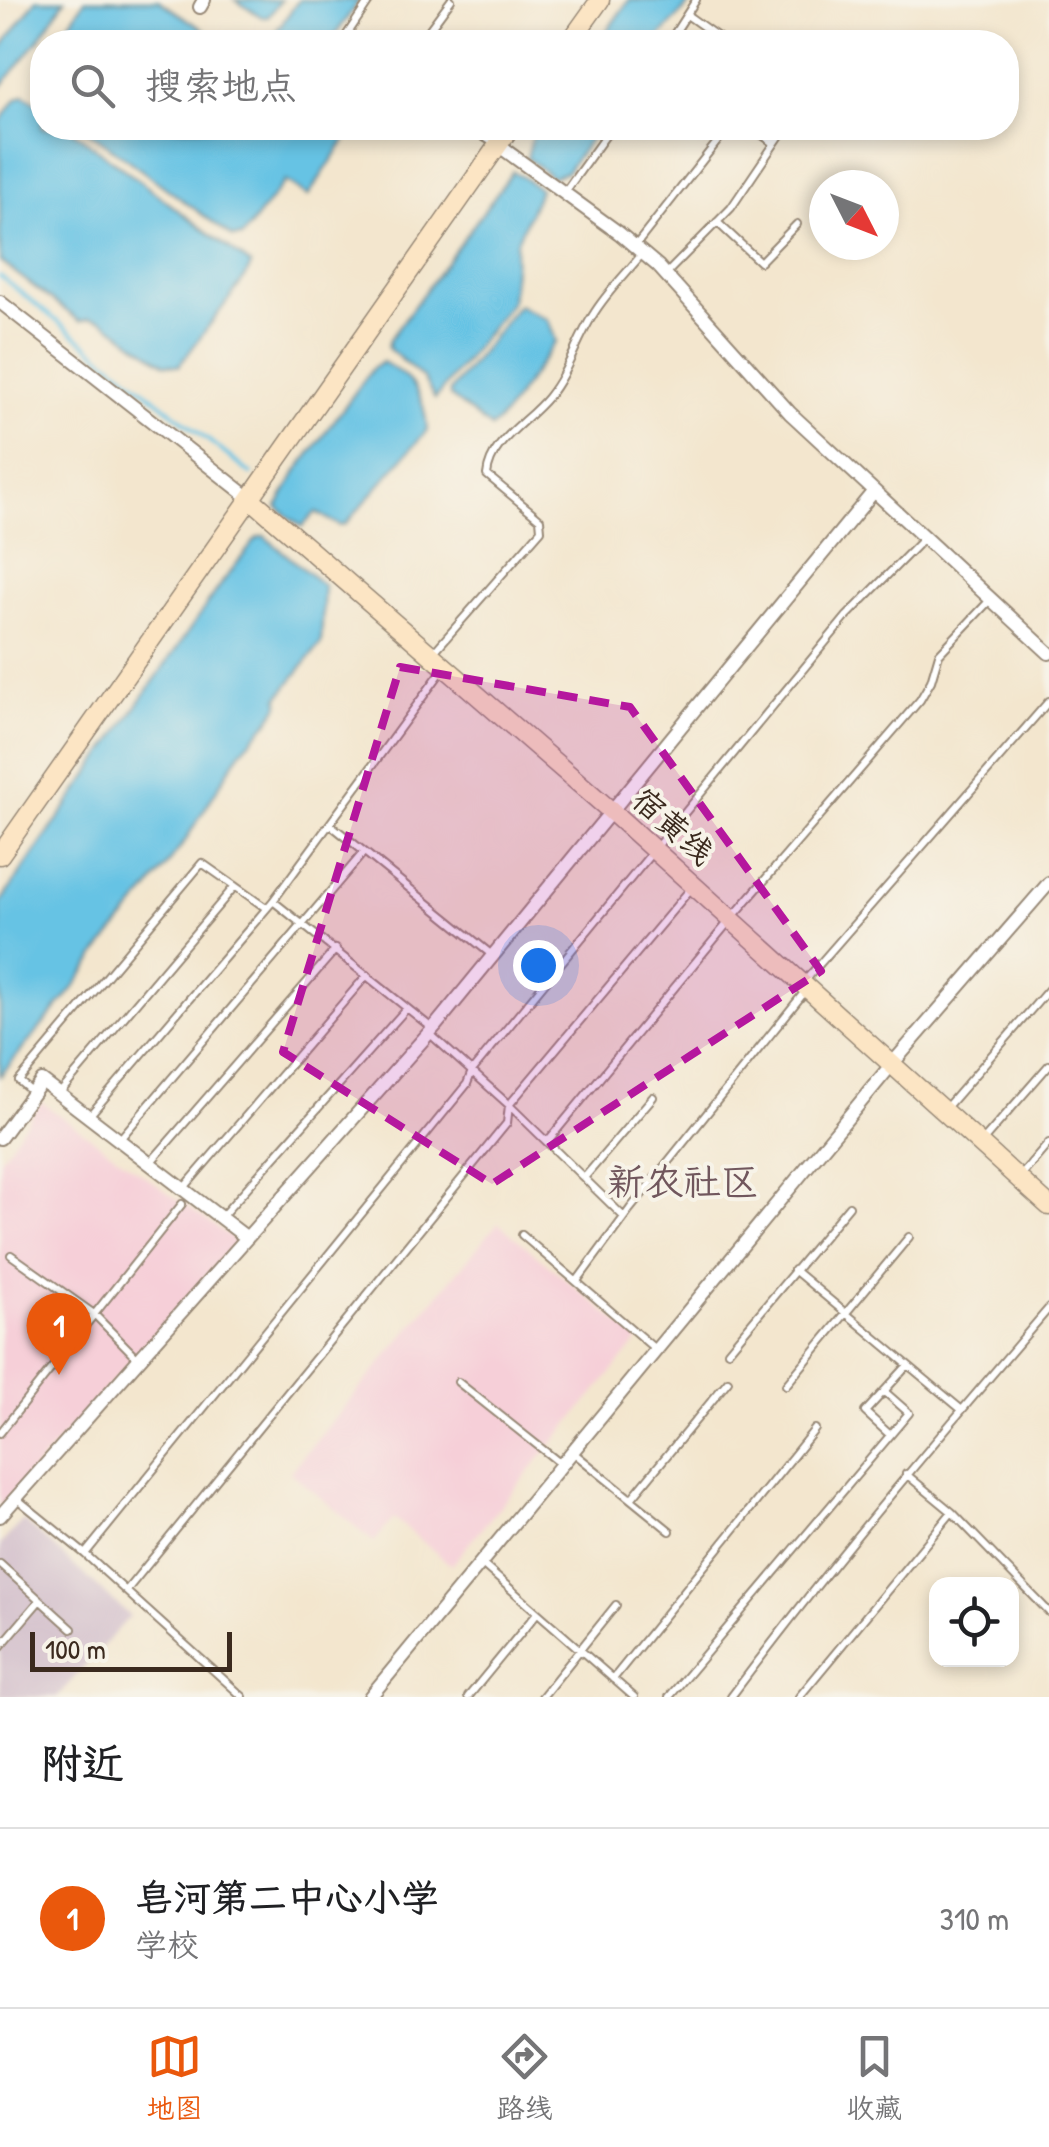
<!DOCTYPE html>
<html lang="zh">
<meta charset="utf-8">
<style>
body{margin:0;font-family:"Patrick Hand","LXGW WenKai TC",sans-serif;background:#f6f6f6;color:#202124}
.controls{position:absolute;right:30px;bottom:30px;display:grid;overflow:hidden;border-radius:20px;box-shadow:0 5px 15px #0003}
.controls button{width:90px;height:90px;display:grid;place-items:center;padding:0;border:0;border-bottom:2px solid #e0e0e0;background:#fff;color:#202124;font:50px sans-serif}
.compass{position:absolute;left:809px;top:170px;width:90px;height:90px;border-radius:50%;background:#fff;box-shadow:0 5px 15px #0003;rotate:132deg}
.scale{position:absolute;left:30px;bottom:25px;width:202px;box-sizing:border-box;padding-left:10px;border:5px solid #3b2a1e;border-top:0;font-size:28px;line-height:35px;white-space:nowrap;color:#3b2a1e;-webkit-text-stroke:8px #f7f3e8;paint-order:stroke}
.you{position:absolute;left:538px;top:965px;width:35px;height:35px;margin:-25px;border:8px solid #fff;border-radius:50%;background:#1a73e8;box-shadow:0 0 0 15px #1a73e833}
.badge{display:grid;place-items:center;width:65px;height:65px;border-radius:50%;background:#ea580c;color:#fff;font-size:32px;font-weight:700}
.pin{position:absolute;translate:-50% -82px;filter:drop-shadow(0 2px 5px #0008)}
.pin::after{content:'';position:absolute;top:52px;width:35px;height:30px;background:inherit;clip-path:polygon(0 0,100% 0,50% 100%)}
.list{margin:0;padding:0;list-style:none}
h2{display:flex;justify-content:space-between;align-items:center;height:130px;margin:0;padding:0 40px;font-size:42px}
h2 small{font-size:32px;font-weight:400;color:#757577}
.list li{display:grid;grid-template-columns:65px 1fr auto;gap:30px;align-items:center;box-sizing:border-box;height:180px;padding:0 40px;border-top:2px solid #e0e0e0}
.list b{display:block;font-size:38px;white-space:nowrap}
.list p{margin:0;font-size:32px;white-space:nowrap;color:#757577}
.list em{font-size:32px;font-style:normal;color:#757577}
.icon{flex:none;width:55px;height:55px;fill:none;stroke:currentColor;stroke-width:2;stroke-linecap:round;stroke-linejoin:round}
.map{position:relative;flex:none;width:1049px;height:1697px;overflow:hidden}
.search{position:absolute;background:#fff;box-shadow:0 5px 15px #0003;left:30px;right:30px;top:30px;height:110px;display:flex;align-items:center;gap:25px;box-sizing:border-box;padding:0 35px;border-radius:40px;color:#757577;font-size:38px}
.sheet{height:310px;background:#fff}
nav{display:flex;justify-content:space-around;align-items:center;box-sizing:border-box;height:140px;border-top:2px solid #e0e0e0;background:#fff;font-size:28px;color:#757577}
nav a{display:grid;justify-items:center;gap:5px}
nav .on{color:#ea580c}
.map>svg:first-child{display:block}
.built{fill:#f6cfd8}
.industrial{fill:#d1bdca}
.water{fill:#66c3e4;stroke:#507681;stroke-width:2.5}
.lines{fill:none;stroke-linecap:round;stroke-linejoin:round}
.stream{stroke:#66c3e4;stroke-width:4}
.service-casing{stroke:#978876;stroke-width:10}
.minor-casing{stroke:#978876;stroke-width:16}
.secondary-casing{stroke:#978876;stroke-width:21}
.service{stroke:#fff;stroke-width:6}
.minor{stroke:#fff;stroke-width:12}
.secondary{stroke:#fce5c4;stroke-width:18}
.marked{fill:#b5179e;fill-opacity:0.2;stroke:#b5179e;stroke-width:8;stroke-dasharray:20 12;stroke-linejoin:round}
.labels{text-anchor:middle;stroke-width:8;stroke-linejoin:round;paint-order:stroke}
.street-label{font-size:32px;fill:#3b2a1e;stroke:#f7f3e8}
.quarter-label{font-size:38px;fill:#71575d;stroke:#f7f3e8}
</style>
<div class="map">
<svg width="1049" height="1697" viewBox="0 0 1049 1697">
<rect width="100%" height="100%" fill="#f7f3e8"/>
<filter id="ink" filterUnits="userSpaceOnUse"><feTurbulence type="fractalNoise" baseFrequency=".01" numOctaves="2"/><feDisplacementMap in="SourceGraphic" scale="20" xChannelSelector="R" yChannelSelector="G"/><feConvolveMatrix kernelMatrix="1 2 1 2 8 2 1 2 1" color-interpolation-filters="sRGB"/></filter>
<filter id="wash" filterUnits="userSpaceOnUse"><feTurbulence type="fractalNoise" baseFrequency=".0048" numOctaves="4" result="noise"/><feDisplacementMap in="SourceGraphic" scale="40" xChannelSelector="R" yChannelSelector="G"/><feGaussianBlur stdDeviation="2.25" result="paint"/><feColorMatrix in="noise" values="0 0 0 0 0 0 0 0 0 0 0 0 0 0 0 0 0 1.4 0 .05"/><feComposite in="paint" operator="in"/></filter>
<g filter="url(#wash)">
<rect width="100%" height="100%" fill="#f3e6ce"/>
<!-- built -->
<path class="built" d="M41 1102 237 1242 0 1507V1159Z
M498 1223 639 1340 451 1565 394 1518 374 1542 290 1472Z"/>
<!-- industrial -->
<path class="industrial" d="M23 1520 130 1616 57 1697H0V1545Z"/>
<!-- water -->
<path class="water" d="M36 0H65L40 38 0 88V50Z
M85 0H158L222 42H57Z
M235 0H281L268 17H262Z
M299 0H360L330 42H268Z
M629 0H693L655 42H599Z
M24 95 42 107V128H69L251 265 246 276 179 366 165 364 102 320 90 318 80 321 0 261V122L16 99Z
M84 128H344L346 139 308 196 285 181 242 237H233Z
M538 128H598L566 172 552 177 527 158 532 137Z
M513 171 540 189 516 243 511 302 435 399 423 378 388 348 390 339Z
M518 305 548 320 556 341 505 414 491 428 450 396V391Z
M383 362C412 378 425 395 427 430L346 524 340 526 316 512 302 527 277 507 298 470 373 368Z
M264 536 324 586 321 643 279 697V705L270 720 240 752 185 841 148 891 103 946 73 989 0 1076V903L224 580 257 538Z"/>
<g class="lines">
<!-- stream -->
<path class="stream" d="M0 276 251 474"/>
</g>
</g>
<g filter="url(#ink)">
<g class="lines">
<!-- service casing -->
<g class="service-casing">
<path id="service" d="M687 15 725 42
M342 42 370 0
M420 42 451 0
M669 42 696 0
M469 128 497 145
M752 128 774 143
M565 192 611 128
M717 222 760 262 797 224
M636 245 728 128
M665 275 731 208 781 134
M433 653 541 530 540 519 487 475C490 441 528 422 548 397 568 373 576 341 593 315 606 293 626 274 642 254
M331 825 492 955
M273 901 432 1028
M803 983 1049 701
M429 1033 509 1105 624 1217
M33 1093 19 1081 202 863 266 908
M59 1094 235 886
M945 1109 1049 989
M89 1116 273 901 444 668
M120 1139 364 852
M547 1142 731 919 920 700 931 681 939 654 990 600
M981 1143 1049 1065
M150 1163 336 949
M584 1178 653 1097
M1019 1178 1049 1143
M183 1189 367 975
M222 1216 407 1008
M522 1235 655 1349
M11 1255 94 1314 138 1359
M794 1270 908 1365
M577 1281 630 1209 807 989
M728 1351 849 1206
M458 1382 561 1464
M786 1385 909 1237
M0 1433 182 1204
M889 1434 865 1412 908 1365 962 1410
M574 1453 670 1531
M906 1474 952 1512 1049 1612
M16 1498 85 1554 243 1697
M631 1499 728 1381
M85 1554 467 1084 472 1071 847 616 924 538
M0 1564 72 1629
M482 1564 634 1697
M126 1591 507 1123 509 1105 693 886
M0 1647 40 1600
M613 1679 815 1429
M468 1697 537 1613
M542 1697 616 1605
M669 1697 909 1413 884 1391
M731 1697C831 1563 940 1435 1049 1308
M799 1697 952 1512"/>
</g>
<!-- minor casing -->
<g class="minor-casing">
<path id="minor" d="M200 7 204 0
M498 145 619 233 658 266 790 413 1049 653
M0 302 251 499
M0 1138 42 1081 247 1238
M0 1516 436 1025 874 491
M370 1697 892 1064 1049 883"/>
</g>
<!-- secondary casing -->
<g class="secondary-casing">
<path id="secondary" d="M570 42 600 0
M251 499 611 811 1049 1206
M0 855 510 128"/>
</g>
<!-- service -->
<use href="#service" class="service"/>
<!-- minor -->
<use href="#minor" class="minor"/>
<!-- secondary -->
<use href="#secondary" class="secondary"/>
</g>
</g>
<!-- marked area -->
<path class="marked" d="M400 667 630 707 821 971 492 1184 283 1052Z"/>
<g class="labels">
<!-- street labels -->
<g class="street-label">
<text transform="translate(673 826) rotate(42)" y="11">宿黄线</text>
</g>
<!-- quarter labels -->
<g class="quarter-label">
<text x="683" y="1195">新农社区</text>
</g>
</g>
</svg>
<div class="controls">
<button><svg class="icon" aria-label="locate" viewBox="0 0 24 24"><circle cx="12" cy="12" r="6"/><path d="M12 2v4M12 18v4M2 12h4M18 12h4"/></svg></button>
</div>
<svg class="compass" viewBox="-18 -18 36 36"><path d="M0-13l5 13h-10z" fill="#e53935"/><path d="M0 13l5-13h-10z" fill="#757577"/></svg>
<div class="scale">100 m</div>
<div class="you"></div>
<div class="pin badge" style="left:59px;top:1375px">1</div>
<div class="search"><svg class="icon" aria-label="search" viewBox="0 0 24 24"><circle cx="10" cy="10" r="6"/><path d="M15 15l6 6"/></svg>搜索地点</div>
</div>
<section class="sheet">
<h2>附近<small></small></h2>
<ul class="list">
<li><span class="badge">1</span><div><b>皂河第二中心小学</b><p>学校</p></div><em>310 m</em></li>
</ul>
</section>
<nav>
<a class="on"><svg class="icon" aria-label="map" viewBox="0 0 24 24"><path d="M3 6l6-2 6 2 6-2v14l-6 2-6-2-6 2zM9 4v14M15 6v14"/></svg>地图</a>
<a><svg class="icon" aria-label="directions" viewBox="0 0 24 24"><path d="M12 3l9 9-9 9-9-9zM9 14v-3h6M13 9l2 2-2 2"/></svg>路线</a>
<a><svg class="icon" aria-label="saved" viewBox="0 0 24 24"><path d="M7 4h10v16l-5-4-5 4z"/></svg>收藏</a>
</nav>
